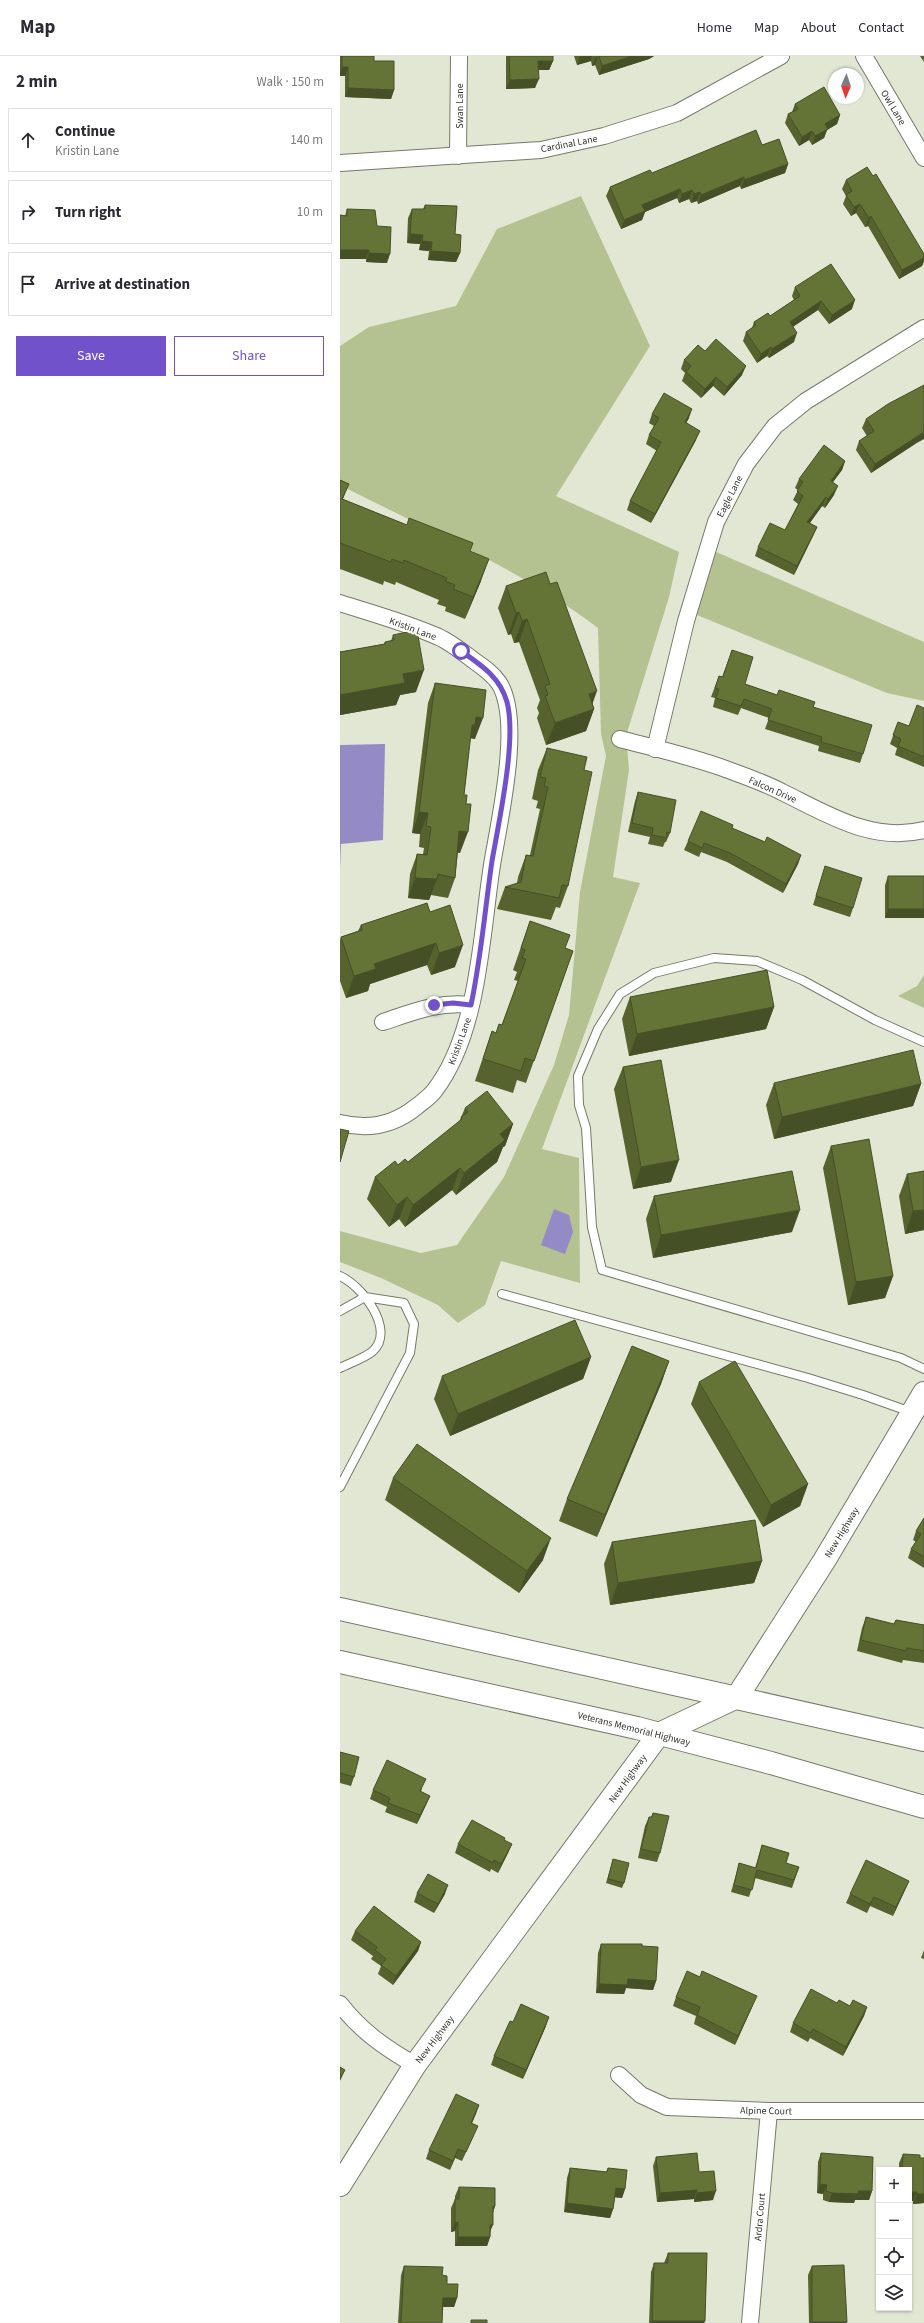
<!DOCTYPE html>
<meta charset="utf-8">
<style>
body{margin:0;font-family:"Source Sans 3",sans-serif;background:#f2f2f3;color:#2b2b33}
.controls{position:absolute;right:12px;bottom:12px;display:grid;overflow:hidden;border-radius:0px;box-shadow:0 1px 3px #0004}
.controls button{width:36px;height:36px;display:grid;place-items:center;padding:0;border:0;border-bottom:1px solid #e1e1e2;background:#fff;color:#2b2b33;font:20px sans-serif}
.compass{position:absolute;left:488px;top:12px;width:36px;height:36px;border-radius:50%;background:#fff;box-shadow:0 1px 3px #0004;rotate:182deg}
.stop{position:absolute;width:12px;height:12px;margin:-9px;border:3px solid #7152cb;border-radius:50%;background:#fff}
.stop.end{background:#7152cb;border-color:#fff;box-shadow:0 1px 4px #0008}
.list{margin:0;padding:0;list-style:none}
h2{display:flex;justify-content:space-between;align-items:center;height:52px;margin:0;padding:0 16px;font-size:17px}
h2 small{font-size:13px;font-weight:400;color:#7c7c81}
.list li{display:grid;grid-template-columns:26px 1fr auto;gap:12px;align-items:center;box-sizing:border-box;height:64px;margin:0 8px 8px;padding:0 8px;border:1px solid #e1e1e2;border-radius:0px}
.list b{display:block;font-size:15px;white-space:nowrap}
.list p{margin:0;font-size:13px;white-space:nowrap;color:#7c7c81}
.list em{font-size:13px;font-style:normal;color:#7c7c81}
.actions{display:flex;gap:8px;padding:12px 16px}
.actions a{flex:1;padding:9px 0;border:1px solid #7152cb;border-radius:0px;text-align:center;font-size:14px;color:#7152cb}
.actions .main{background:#7152cb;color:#fff}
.icon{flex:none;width:22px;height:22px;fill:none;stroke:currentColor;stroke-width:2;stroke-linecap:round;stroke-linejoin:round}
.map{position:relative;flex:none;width:584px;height:2267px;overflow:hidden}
header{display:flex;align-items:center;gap:24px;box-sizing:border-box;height:56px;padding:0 20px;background:#fff;border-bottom:1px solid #e1e1e2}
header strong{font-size:19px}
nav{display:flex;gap:22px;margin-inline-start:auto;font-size:14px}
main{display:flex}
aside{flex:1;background:#fff}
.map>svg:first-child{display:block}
.green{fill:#b4c191}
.water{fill:#948ac6}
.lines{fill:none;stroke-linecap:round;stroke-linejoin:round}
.lane-casing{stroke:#757a69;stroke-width:10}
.street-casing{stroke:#757a69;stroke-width:18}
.secondary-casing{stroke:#757a69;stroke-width:24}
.highway-casing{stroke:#757a69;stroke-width:24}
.lane{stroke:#fff;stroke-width:8}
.street{stroke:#fff;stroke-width:16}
.secondary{stroke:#fff;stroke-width:22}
.highway{stroke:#fff;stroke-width:22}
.wall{fill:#56632e}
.shaded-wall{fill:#465026}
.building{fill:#647336;stroke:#465026}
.route{stroke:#7152cb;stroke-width:5}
.labels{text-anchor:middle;stroke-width:4;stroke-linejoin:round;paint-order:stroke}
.street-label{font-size:10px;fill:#34372f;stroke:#fff}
</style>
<header>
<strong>Map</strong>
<nav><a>Home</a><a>Map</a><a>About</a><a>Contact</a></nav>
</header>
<main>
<aside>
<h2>2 min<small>Walk · 150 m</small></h2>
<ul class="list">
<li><svg class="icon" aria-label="ahead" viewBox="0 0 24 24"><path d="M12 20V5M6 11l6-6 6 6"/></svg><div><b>Continue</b><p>Kristin Lane</p></div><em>140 m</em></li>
<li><svg class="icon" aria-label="right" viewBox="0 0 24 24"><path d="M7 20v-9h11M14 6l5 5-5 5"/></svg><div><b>Turn right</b></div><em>10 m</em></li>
<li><svg class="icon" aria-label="arrive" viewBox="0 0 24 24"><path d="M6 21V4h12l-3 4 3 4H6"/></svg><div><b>Arrive at destination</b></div></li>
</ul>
<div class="actions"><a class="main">Save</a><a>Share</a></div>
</aside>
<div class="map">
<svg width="584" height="2267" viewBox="0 0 584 2267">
<rect width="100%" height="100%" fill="#e2e7d4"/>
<!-- green -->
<path class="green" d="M241 140 310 290 216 440 339 496 329 541 286 680 289 714 273 821 300 827 202 1093 239 1102 240 1227 161 1205 145 1249 118 1267 98 1249 41 1222 0 1206V1175L81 1197 117 1189 164 1121 214 1009 229 959 240 836 266 700 261 678 258 572C184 515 84 472 0 429V290L29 271 116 250 157 173Z
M374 495 584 586V645L547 637 357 559Z
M584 919V952L558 940 577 930Z"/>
<!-- water -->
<path class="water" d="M45 688 43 784 1 788 0 813V689Z
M214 1153 229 1159 233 1176 225 1198 201 1189Z"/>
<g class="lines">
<!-- lane casing -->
<g class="lane-casing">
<path id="lane" d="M584 986 535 964 462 924 417 905 374 902 314 917 280 938 258 973 238 1020 239 1049 246 1072 252 1171 262 1214 561 1302 584 1313
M0 1220C21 1229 56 1273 33 1295 25 1302 10 1307 0 1312
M162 1238 468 1322 523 1339 571 1356
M0 1255 25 1241 64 1247 74 1268 70 1297 0 1431"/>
</g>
<!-- street casing -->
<g class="street-casing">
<path id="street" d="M524 0 584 102
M118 100 119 0
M0 107 201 94 264 80 337 57 441 0
M0 547C31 557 64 566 94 579 108 584 121 595 133 604 143 611 152 617 159 627 183 665 159 765 152 809 141 880 139 976 95 1034 90 1041 82 1046 76 1051 54 1069 28 1074 0 1067
M280 683C314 692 349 700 383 712 402 719 423 726 442 736 487 758 532 787 584 774
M315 693 346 565 376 466 406 408 435 370 466 345 584 272
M43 966C73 956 99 945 131 949
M0 1948C21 1975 45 1992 75 2009
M279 2019 301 2039 327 2051 429 2055H584
M410 2267 429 2055"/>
</g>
<!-- secondary casing -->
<g class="secondary-casing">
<path id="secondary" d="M0 2129 75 2009 319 1678 397 1641 484 1505 584 1337"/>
</g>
<!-- highway casing -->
<g class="highway-casing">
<path id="highway" d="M0 1553 584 1684
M0 1606 297 1672 431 1707 584 1751"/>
</g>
<!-- lane -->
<use href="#lane" class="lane"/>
<!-- street -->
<use href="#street" class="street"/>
<!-- secondary -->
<use href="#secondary" class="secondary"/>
<!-- highway -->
<use href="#highway" class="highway"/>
</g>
<!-- wall -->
<path class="wall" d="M0 0H34V5L54 34 51 43 5 41V20H0Z
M166 0H213V5L209 14H199L195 32 166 33Z
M234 0H314L309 3 259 19 255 9 252 10 251 5 237 9Z
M580 0H584V6Z
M455 48 500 59 497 68 487 74 484 82 472 89 469 84 459 90 445 67 448 58 452 56Z
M422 89 448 108 445 117 401 133 400 130 358 148 357 145 351 147 349 143 339 147 337 142 305 156 302 164 281 173 266 140 270 131 312 117Z
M506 124 584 198V205L582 210 559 223 528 170 525 171 516 157 511 160 503 148 506 140 502 133Z
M85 149 115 178 120 197 116 206 88 204 89 195 79 194 80 188 67 187 68 162 72 153H83Z
M7 153 37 170 47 207 26 206V203H0V159L5 160Z
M455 231 512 253 489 268 478 254 453 270 454 286 429 302 427 300 417 307 403 285 406 276 412 272 414 266 430 260 454 244 452 240Z
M365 295 402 319 384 340 373 330 361 342 342 325 345 317 341 313 344 304Z
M312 358 349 362 346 367 356 384 311 467 287 454 290 445 317 395 306 388 309 379 314 370 309 367Z
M526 363 575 388 531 417 516 394 519 385 527 380 522 372Z
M505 405 502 414 493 426 494 439 485 452 482 450 470 467 477 471 473 480 454 519 415 500 418 491 445 474 458 448 453 444 458 434 455 432 459 423Z
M0 424 9 428 3 443 130 495 141 525 125 563 105 555 106 551 97 548 99 544 56 526 55 529 44 525 43 529 0 513Z
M166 530 252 647 254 653 246 675 206 689 197 662 199 657 197 652 200 644 179 586 174 587 171 578 168 579 158 552Z
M53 579 76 636 60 639 56 649 0 659V595V596L44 588 45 586 51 585Z
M392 594 405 628 473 651 523 698 520 707 478 695 479 690 425 673 429 662 401 652 398 659 373 651 375 642 371 641 379 620 382 621Z
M95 627 135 683 130 682 124 739 120 797 118 796 115 822 108 842 91 839 89 844 68 842 70 818 77 798H83L84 792 79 791 80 778 72 777 88 647Z
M584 652V711L555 699 557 692 550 688 558 666 569 670Z
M207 692 244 714 228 830 220 852 216 851 211 864 157 853 165 831 177 827 178 821 186 799H190L200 753 196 752 198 745 192 743 198 714Z
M298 736 330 777 326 786H325L323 791 308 788 310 781 288 776 295 745Z
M393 769 392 772 425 786 461 799 458 808 443 837 387 806 361 796 359 801 344 794 348 785Z
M485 810 513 852 510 861 473 849Z
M548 820H584L545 862V829Z
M90 856 115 911 91 919 87 909 30 928 28 935 6 942 0 925V884L1 881 18 875 21 869Z
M190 865 225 892 233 895 186 1027 177 1024 173 1037 135 1025 152 975 156 977 162 969 178 925 174 924 177 916 173 914Z
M290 941 434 951 426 973 289 1000 282 963Z
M283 1011 331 1126 293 1133 274 1033Z
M434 1027 581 1028 573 1050 434 1083 426 1049Z
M125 1052 173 1068 165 1090 163 1091 157 1106 116 1139 112 1134 65 1171 59 1163 49 1171 27 1143 35 1121 58 1109 68 1106 119 1066Z
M491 1090 553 1220 545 1242 508 1249 483 1112Z
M567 1118 584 1174 565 1178 559 1140Z
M314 1140 452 1176 313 1202 306 1163Z
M251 1301 243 1323 110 1380 94 1343 102 1320Z
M329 1305 321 1328 257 1481 219 1465 227 1443Z
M359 1326 468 1428 460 1450 423 1471 351 1348Z
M53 1422 203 1504 179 1537 45 1444Z
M584 1462V1512L568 1502 571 1493 576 1486 573 1484 576 1475Z
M272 1486 422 1505 414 1527 270 1549 264 1508Z
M526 1561 554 1568 556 1564 584 1569V1607L563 1604 562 1607 517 1595 522 1572Z
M0 1696 14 1721 11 1730 0 1727Z
M82 1732 81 1736 90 1740 86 1749 77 1768 45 1756 47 1751 30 1743 33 1734Z
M313 1757 320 1797 317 1806 298 1802 305 1770 309 1761H311Z
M165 1782 164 1784 172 1788 168 1797 158 1817 151 1813 150 1816 115 1797 118 1788Z
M422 1789 446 1807 459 1811 452 1832 415 1822 409 1841 391 1836 397 1815 399 1807 415 1812Z
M273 1803 284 1827 282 1832 266 1827Z
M569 1825 565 1834 553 1860 530 1850 527 1857 506 1847 510 1838Z
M77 1837 105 1838 94 1857 74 1846Z
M15 1875 81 1886 78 1895 53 1929 38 1918 41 1910 31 1903 33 1900 11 1884Z
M261 1888 302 1890 316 1925 313 1934 286 1932 284 1938 256 1937 258 1897Z
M584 1894V1903L581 1902Z
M336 1941 413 1949 395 1989 354 1968 356 1960 333 1950Z
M497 1947 510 1950 527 1951 524 1960 503 2000 470 1982 468 1986 450 1976 453 1967Z
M173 1966 206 1970 183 2023 151 2009 154 2000Z
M139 2049 132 2067 134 2079 122 2105 115 2102 110 2114 86 2103 89 2094Z
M481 2097 532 2135 529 2144H515L514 2147 489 2146 483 2144V2138L477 2137 478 2106Z
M563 2098 580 2102 584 2147 573 2148V2145H569V2114H559V2107Z
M316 2101 359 2116 373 2144 354 2146V2143L317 2146 313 2110Z
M230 2112 266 2116 268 2112 285 2133 282 2142 275 2141 273 2153 270 2162 224 2156 227 2122Z
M119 2131 155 2150 153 2157 150 2181 147 2190H115V2175L111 2176V2152L115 2143V2140Z
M328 2197 365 2265 364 2267H309L311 2216 314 2207H324Z
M64 2210 102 2219 107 2228 117 2242 114 2251H103L102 2267H58L61 2219Z
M472 2210 507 2266 506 2267H469L468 2219Z"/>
<!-- shaded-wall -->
<path class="shaded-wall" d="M240 0H252L251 5 237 9Z
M258 0 255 9 252 10 256 1Z
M292 0H314L309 3 259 19 262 10Z
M198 5H213L209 14H195Z
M2 11H8L5 20H0V17Z
M199 23 195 32 166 33 170 24Z
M8 32 54 34 51 43 5 41Z
M500 59 497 68 487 74 484 82 472 89 475 80 485 68Z
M472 75 469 84 459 90 462 81Z
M448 108 445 117 401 133 404 124Z
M404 121 400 130 358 148 361 139Z
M340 133 337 142 305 156 302 164 281 173 284 164 302 149Z
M352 134 349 143 339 147 342 138Z
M360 136 357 145 351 147 354 138Z
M520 148 516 157 511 160 514 151Z
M531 160 528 170 525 171 529 162Z
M70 178 83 179 80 188 67 187Z
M82 185 92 186 89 195 79 194Z
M0 194H29L26 203H0Z
M91 195 120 197 116 206 88 204Z
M29 197 50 198 47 207 26 206Z
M584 202V205L582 210 559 223 562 214Z
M515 244 512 253 489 268 492 259Z
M481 245 478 254 447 275 450 266Z
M457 277 454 286 429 302 432 293Z
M431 291 427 300 417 307 421 298Z
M406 310 402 319 384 340 387 331Z
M376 321 373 330 361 342 365 333Z
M352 353 349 362 341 376 345 366Z
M360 375 356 384 311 467 315 458Z
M584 376V383L575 388 531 417 535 408Z
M505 405 502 414 487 434 491 425Z
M498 430 494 439 485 452 488 443Z
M486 441 482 450 464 475 467 466Z
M477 471 473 480 454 519 457 510Z
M149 503 141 525 125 563 133 541Z
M179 556 171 578 168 579 176 557Z
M187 563 179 586 174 587 182 565Z
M84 614 76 636 60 639 56 649 0 659V639L63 618Z
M257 635 250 655 254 653 246 675 206 689 215 667 249 638Z
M136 661 143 662 135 683 130 682 132 669Z
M79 756 88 757 80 778 72 777Z
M119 775 128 776 120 797 112 796Z
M461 799 458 808 443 837 446 828Z
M75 822 97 823 89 844 68 842Z
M548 853H584V862H545Z
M96 887 87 909 30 928 28 935 6 942 14 920 34 908Z
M123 889 115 911 91 919 99 897Z
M434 951 426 973 289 1000 297 978Z
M581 1028 573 1050 434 1083 442 1061Z
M173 1068 165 1090 163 1091 157 1106 116 1139 124 1117 160 1078Z
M339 1104 331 1126 293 1133 301 1111Z
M120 1112 112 1134 65 1171 73 1149Z
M67 1141 59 1163 49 1171 57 1149Z
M460 1154 452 1176 313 1202 321 1179Z
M584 1154V1174L565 1178 573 1155Z
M553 1220 545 1242 508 1249 516 1226Z
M251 1301 243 1323 110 1380 118 1358Z
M329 1305 321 1328 257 1481 265 1459Z
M468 1428 460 1450 423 1471 431 1449Z
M211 1482 203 1504 179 1537 187 1515Z
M422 1505 414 1527 270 1549 278 1527Z
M90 1740 86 1749 77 1768 80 1759Z
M172 1788 168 1797 158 1817 161 1808Z
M569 1825 565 1834 553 1860 556 1851Z
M108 1829 105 1838 94 1857 98 1848Z
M534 1841 530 1850 527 1857 530 1848Z
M81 1886 78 1895 53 1929 56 1920Z
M288 1923 316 1925 313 1934 286 1932 284 1938 256 1937 259 1928Z
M417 1940 413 1949 395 1989 398 1980Z
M527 1951 524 1960 503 2000 506 1991Z
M209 1961 206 1970 183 2023 186 2014Z
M5 2014 1 2023 0 2025V2022Z
M139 2049 136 2058 128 2076 131 2067Z
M118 2093 115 2102 110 2114 113 2105Z
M480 2128 487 2129 483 2138 477 2137Z
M276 2132 285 2133 282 2142 272 2141Z
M357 2134 354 2143 317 2146 320 2137Z
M376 2135 373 2144 354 2146 357 2137Z
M518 2135H532L529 2144H515L514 2147 489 2146 492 2137Z
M569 2136H577L573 2145H569Z
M577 2138H584V2147L573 2148Z
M227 2147 273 2153 270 2162 224 2156Z
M153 2150H155L152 2159Z
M118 2166 115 2175 111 2176 115 2167Z
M150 2169H153L149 2178Z
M118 2181H150L147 2190H115Z
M103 2242H117L114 2251H100Z
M312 2265H365L364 2267H311Z
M472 2266H507L506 2267H472Z"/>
<!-- building -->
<path class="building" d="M2 0H34V5H54V34L8 32V11H2Z
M169 0H213V5H198L199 23 170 24Z
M259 0H292L262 10Z
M484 31 500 59 485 68 488 73 475 80 472 75 462 81 448 58 458 53 455 48Z
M416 74 422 89 439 83 448 108 404 124V121L361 139 360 136 354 138 352 134 342 138 340 133 302 149 305 155 284 164 270 131 310 114 312 117Z
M527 111 533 120 536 118 584 198V202L562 214 531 160 529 162 520 148 514 151 506 139 512 135 506 124Z
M85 149 117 150 115 178 121 179 120 197 91 195 92 186 82 185 83 179 70 178 72 153H85Z
M7 153 35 154 37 170 51 171 50 198 29 197V194H0V159L7 160Z
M491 208 515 244 492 259 481 245 450 266 457 277 432 293 431 291 421 298 406 276 416 269 414 266 428 257 430 260 460 240 455 231Z
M376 283 406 310 387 331 376 321 365 333 346 316 351 310 344 304 358 289 365 295Z
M584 329V376L535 408 519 385 534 375 526 363 548 348Z
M324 337 352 353 345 366 360 375 315 458 290 445 321 386 309 379 319 362 312 358Z
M484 389 505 405 491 425 498 430 488 443 486 441 467 466 477 471 457 510 418 491 430 467 445 474 463 440 457 435 463 426 459 423Z
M0 424 9 428 2 443 67 469 69 462 133 487 130 495 149 503 133 541 113 533 115 529 105 525 107 522 64 504 63 507 52 503 51 506 0 487Z
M206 516 210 528 217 526 257 635 249 638 254 653 215 667 205 640 208 639 205 630 210 628 187 563 182 565 179 556 176 557 166 530Z
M77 574 84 614 63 618 65 627 0 639V595V596L45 588V586L54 584 53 579Z
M392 594 413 601 405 628 437 639 439 634 475 646 473 651 532 669 523 698 481 686 482 681 428 664 432 653 404 643 401 650 376 642 379 633 375 632 379 620 383 621Z
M95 627 146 634 143 662 136 661 135 669H132L124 739H127L126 748H131L128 776 119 775 115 822 98 818 97 823 75 822 77 798 87 799 91 771 86 770 88 757 79 756Z
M577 649 584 652V701L558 690 561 683 553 679 558 666 569 670Z
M207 692 247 701 244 714 252 716 228 830 222 829 219 842 165 831 181 826 186 799 193 800 208 731 204 730 206 722 200 721Z
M298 736 336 744 330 777 327 776 326 782 312 779 313 772 292 767Z
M361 755 393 769 392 772 425 786 427 781 461 799 446 828 390 797 364 787 362 792 348 785Z
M485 810 522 822 513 852 476 840Z
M548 820H584V853H548Z
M87 847 90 856 110 849 123 889 99 897 96 887 34 908 36 913 14 920 1 881 22 874 21 869Z
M190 865 230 879 225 892 233 895 194 1005 185 1002 181 1015 143 1003 152 975 156 977 159 968 162 969 186 903 182 902 185 894 181 892Z
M427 914 434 951 297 978 290 941Z
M573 994 581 1028 442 1061 434 1027Z
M321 1004 339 1104 301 1111 283 1011Z
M147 1035 173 1068 160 1078 165 1084 124 1117 120 1112 73 1149 67 1141 57 1149 35 1121 55 1105 58 1109 65 1103 68 1106 122 1063 121 1061 128 1056 125 1052Z
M0 1073 9 1075 0 1106Z
M529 1083 553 1220 516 1226 491 1090Z
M452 1115 460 1154 321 1179 314 1140Z
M584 1115V1154L573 1155 567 1118Z
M235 1264 251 1301 118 1358 102 1320Z
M292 1290 329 1305 265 1459 227 1443Z
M395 1305 468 1428 431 1449 359 1326Z
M77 1388 211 1482 187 1515 53 1422Z
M584 1462V1501L571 1493 581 1478 576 1475Z
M415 1464 422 1505 278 1527 272 1486Z
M526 1561 554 1568 556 1564 584 1569V1595L567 1592 566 1595 521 1584Z
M0 1696 19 1701 14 1721 0 1717Z
M47 1704 86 1723 80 1735 90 1740 80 1759 48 1747 50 1742 33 1734Z
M313 1757 329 1760 320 1797 301 1793 309 1761H312Z
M132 1764 165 1782 164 1784 172 1788 161 1808 154 1804 153 1807 118 1788Z
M422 1789 449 1797 446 1807 459 1811 454 1824 417 1814 412 1834 394 1829 399 1807 416 1812Z
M273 1803 289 1807 284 1827 268 1823Z
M526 1804 569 1825 556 1851 534 1841 530 1848 510 1838Z
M88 1818 108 1829 98 1848 77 1837Z
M34 1850 81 1886 56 1920 41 1909 46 1903 35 1894 37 1891 15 1875Z
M261 1888H302V1890L318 1891 316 1925 288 1923 287 1929 259 1928Z
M347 1915 360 1921 362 1915 417 1940 398 1980 357 1959 360 1951 336 1941Z
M471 1933 497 1947 499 1944 510 1950 513 1944 527 1951 506 1991 473 1973 471 1977 453 1967Z
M181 1948 209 1961 186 2014 154 2000 170 1965 173 1966Z
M0 2011 5 2014 0 2022Z
M116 2038 139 2049 131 2067 138 2070 126 2096 118 2093 113 2105 89 2094Z
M357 2097 359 2116 374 2115 376 2135 357 2137V2134L320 2137 316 2101Z
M481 2097 533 2101 532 2135H518V2138L492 2137 486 2135 487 2129 480 2128Z
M563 2098 580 2099V2102H584V2138H577V2136H569V2114H562Z
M230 2112 267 2116 268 2112 287 2114 285 2133 276 2132 273 2153 227 2147Z
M119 2131 155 2132V2150H153V2169H150V2181H118V2166L115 2167V2143H119Z
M328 2197H367L365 2265H312L314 2207H328Z
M504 2209 507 2266H472V2210Z
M64 2210 103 2211 102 2219 107 2220V2228H118L117 2242H103L102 2267H61Z
M131 2264H147V2267H131Z"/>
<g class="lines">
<!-- route -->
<path class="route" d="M94 949 113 947 131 949C141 902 145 853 152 805 159 765 177 683 167 646 160 621 141 609 121 595"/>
</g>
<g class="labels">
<!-- street labels -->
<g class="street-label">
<text transform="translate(119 50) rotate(-90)" y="4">Swan Lane</text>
<text transform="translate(554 51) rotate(59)" y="4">Owl Lane</text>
<text transform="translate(229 87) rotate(-11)" y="4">Cardinal Lane</text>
<text transform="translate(389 440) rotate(-63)" y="4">Eagle Lane</text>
<text transform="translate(73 572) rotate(20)" y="4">Kristin Lane</text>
<text transform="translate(433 733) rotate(24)" y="4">Falcon Drive</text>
<text transform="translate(119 985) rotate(-70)" y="4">Kristin Lane</text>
<text transform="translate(501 1476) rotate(-59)" y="4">New Highway</text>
<text transform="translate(294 1672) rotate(14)" y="4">Veterans Memorial Highway</text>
<text transform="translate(287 1722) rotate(-54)" y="4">New Highway</text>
<text transform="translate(94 1983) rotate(-53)" y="4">New Highway</text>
<text transform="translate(426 2054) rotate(1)" y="4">Alpine Court</text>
<text transform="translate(419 2161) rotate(-85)" y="4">Ardra Court</text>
</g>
</g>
</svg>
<div class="controls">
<button>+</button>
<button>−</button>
<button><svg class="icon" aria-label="locate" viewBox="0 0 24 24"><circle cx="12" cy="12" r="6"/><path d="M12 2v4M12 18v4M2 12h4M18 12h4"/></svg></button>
<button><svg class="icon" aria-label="layers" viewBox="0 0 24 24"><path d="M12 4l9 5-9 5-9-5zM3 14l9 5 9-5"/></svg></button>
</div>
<svg class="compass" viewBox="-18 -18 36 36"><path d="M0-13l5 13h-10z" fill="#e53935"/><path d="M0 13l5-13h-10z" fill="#7c7c81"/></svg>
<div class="stop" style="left:121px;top:595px"></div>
<div class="stop end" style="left:94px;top:949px"></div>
</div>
</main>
